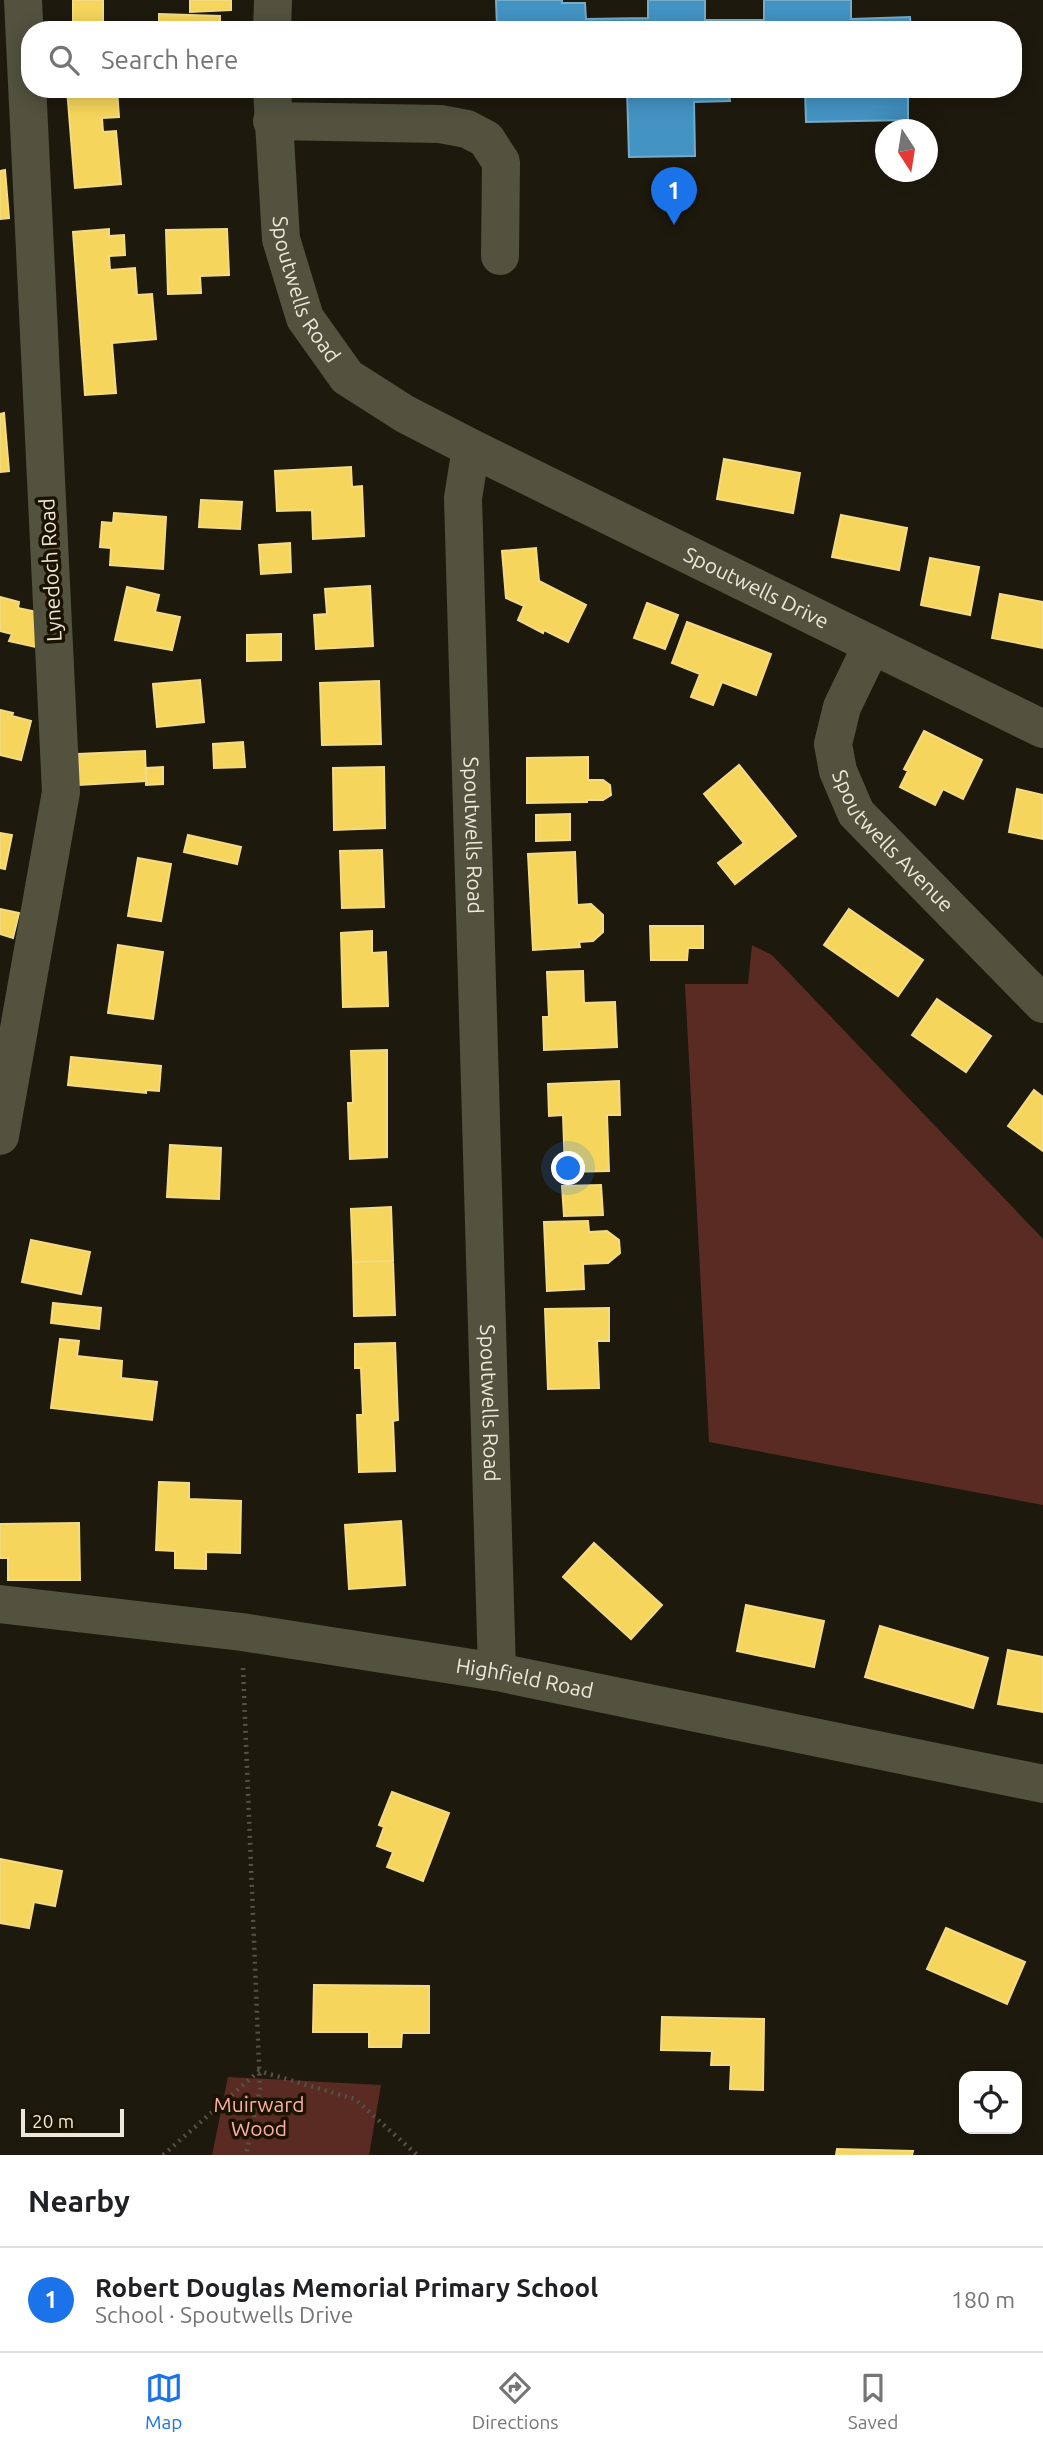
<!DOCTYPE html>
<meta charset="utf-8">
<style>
body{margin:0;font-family:Ubuntu,sans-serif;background:#f6f6f6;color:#202124}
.controls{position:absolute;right:21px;bottom:21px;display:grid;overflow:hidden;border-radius:14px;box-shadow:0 4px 18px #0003}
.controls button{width:63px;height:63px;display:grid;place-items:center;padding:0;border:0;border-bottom:2px solid #e0e0e0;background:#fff;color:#202124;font:35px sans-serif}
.compass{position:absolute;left:875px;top:119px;width:63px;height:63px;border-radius:50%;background:#fff;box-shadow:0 4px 18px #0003;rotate:168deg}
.scale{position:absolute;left:21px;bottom:18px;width:103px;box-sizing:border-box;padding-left:7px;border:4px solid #eee8db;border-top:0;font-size:19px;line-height:24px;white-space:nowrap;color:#eee8db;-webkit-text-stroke:5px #1b1300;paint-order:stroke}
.you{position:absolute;left:569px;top:1169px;width:24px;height:24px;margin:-18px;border:5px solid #fff;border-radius:50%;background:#1a73e8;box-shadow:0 0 0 10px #1a73e833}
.badge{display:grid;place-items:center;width:46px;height:46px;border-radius:50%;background:#1a73e8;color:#fff;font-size:23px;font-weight:700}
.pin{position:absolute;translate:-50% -58px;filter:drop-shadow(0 2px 4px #0008)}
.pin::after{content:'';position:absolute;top:37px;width:24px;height:21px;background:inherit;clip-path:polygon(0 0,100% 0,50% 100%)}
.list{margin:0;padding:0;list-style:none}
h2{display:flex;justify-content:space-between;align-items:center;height:91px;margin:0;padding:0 28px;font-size:30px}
h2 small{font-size:23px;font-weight:400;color:#757577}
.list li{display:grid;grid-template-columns:46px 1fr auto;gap:21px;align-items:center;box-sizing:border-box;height:105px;padding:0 28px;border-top:2px solid #e0e0e0}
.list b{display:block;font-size:26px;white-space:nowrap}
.list p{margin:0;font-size:23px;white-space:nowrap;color:#757577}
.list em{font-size:23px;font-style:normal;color:#757577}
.icon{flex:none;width:38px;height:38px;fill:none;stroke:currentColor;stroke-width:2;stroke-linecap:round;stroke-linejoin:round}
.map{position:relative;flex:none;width:1043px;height:2155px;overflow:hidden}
.search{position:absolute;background:#fff;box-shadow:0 4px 18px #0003;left:21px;right:21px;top:21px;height:77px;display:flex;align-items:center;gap:18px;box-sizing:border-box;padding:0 24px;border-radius:28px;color:#757577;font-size:26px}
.sheet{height:196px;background:#fff}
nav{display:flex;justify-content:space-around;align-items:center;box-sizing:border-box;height:98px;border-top:2px solid #e0e0e0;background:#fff;font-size:19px;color:#757577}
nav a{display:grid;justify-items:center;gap:4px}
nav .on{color:#1a73e8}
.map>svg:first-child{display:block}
.green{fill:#5a2b23}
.homes{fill:#f6d55c;stroke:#f4db82;stroke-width:2}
.schools{fill:#4393c3;stroke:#76acca;stroke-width:2}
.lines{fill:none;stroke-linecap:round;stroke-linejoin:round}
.path{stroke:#545345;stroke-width:4.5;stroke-dasharray:2 5;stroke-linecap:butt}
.minor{stroke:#52523f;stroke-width:38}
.labels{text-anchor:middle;stroke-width:7;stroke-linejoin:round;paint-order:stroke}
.street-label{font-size:21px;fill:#eee8db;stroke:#1b1300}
.park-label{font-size:21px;fill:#fcafa4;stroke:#1b1300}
</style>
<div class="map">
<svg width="1043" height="2155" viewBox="0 0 1043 2155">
<rect width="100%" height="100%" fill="#1e190d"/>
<!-- green -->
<path class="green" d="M752 945 772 955 1043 1239V1505L709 1442 685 984H748Z
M228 2077 381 2085 369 2155H212Z"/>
<!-- homes -->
<path class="homes" d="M73 0H103V30H73Z
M190 0H231V10L190 12Z
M159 14 220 16V30H159Z
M67 89H117L119 117 102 118 103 132 116 131 121 184 75 188Z
M5 170 9 218 0 219V171Z
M109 229V236L124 235 125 255 109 256 110 270 135 268 137 295 152 294 156 339 112 343 116 393 85 395 73 232Z
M227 229 229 275 200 276 201 293 168 294 166 230Z
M4 413 9 471 0 472V414Z
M724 459 800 473 793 513 717 499Z
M351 467 352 487 362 486 364 536 313 539 312 510 277 511 275 471Z
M201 500 242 502 240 529 199 527Z
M114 513 166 517 163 569 110 565 111 548 100 547 102 522 113 523Z
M841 515 907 528 899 570 832 557Z
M290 543 291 572 261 574 259 545Z
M536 548 539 581 586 605 568 642 544 630 543 633 518 620 524 606 506 598 502 551Z
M930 558 979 567 970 615 921 605Z
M370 586 373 646 316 649 314 615 327 614 325 589Z
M127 587 159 595 155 612 180 617 172 650 115 640Z
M1000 594 1043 602V648L992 638Z
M0 597 19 602 18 608 37 612 36 647 9 641 12 634 0 631Z
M647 603 678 615 665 649 634 638Z
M687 622 771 654 756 695 722 682 713 705 691 697 700 674 672 663Z
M281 634V660L247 661V635Z
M200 680 204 722 157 727 153 684Z
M379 681 381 744 322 745 320 683Z
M0 710 13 713 12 716 31 721 21 760 0 755Z
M924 731 982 760 963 799 943 789 935 805 900 787 908 771 904 769Z
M243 742 245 767 214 768 213 744Z
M145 751 146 781 79 785 78 754Z
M588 757V780H603L610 785 611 795 603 800H587V802L527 803V758Z
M739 765 796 836 735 884 718 863 744 843 704 794Z
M163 767V784L146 785V768Z
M384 767 385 828 334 830 333 768Z
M1017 789 1043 795V839L1009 832Z
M570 814V840L536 841V815Z
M0 833 12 835 5 869 0 868Z
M188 835 241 847 237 864 184 852Z
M382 850 384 907 342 908 340 851Z
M575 852 577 905 591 904 603 915V932L593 941 579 942 580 947 533 950 528 854Z
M138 858 171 864 161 921 128 916Z
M0 909 19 913 13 938 0 934Z
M849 909 923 960 898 996 824 945Z
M650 926H703V948H688L687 960H651Z
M372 931V953L386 952 388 1006 343 1007 341 933Z
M118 945 163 952 153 1019 108 1013Z
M583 971 584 1003 615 1002 617 1047 544 1050 543 1017H549L547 972Z
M937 999 991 1036 966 1072 912 1035Z
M387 1050V1157L350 1159 348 1103H353L351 1051Z
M71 1057 161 1066 159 1091 146 1090V1093L68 1085Z
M619 1081 620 1115H607L609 1171 565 1172 563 1115 549 1116 548 1084Z
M1034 1090 1043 1097V1151L1008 1126Z
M170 1145 221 1148 219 1199 167 1197Z
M601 1185 603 1215 564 1216 562 1186Z
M391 1207 393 1261 353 1262 351 1209Z
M588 1221 589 1232 607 1231 619 1240 620 1253 608 1263 583 1264 584 1289 547 1291 544 1222Z
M31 1240 90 1252 81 1294 22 1282Z
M393 1261 395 1315 354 1316 353 1262Z
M53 1303 101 1308 99 1329 51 1323Z
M609 1308V1341H597L599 1388 548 1389 545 1309Z
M60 1339 79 1341 77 1356 122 1361 121 1378 157 1382 152 1420 51 1408Z
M395 1343 398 1420 393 1421 395 1471 359 1472 357 1415H363L361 1368H355V1344Z
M159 1482 189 1483V1499L241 1501 240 1553 206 1552V1569L175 1568V1551L156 1550Z
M401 1521 405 1585 349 1589 345 1525Z
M79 1523 80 1580H8V1558H0V1524Z
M594 1543 662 1605 631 1639 563 1577Z
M746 1605 824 1621 814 1667 737 1651Z
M880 1626 988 1658 973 1708 865 1677Z
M1008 1650 1043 1657V1712L998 1704Z
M392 1792 449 1813 423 1881 387 1867 393 1852 377 1846 384 1827 379 1825Z
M0 1859 62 1871 55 1906 34 1902 29 1928 0 1923Z
M946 1928 1025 1962 1007 2004 927 1969Z
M314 1985 429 1986V2033H402L401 2047H369V2032H313Z
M662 2017 764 2019 763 2090 730 2089 731 2065H711L712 2051 661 2050Z
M837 2149 913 2151 912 2155H836Z"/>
<!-- schools -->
<path class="schools" d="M496 0H562V3H585L586 19 648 18V0H705V20H764V0H851V19L910 17 911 30H443L497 28Z
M627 89H728L730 101 694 102 695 156 629 157Z
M805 89H908V120L806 122Z"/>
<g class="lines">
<!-- path -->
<path class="path" d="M243 1668 260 2089 246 2155
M163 2155 259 2071 355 2099 417 2155"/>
<!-- minor -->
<g class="minor">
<path d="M272 30 273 0"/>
<path id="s1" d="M272 89 281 239 305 318 347 377 405 414 471 448 1043 729"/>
<path d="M272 121 440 124 467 129 486 139 501 162 500 256"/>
<path id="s2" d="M471 448 463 498 497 1672"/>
<path id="s3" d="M871 647 842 707 833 744 838 771 856 813 1043 1004"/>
<path d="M0 1136 61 792 23 0"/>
<path id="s4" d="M0 1604 242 1632 497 1672 1043 1784"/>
</g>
</g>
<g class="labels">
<!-- street labels -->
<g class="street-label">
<text dy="7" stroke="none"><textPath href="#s1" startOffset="206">Spoutwells Road</textPath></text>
<text transform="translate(51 570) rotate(-93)" y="7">Lynedoch Road</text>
<text dy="7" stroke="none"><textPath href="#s1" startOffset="766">Spoutwells Drive</textPath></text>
<text dy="7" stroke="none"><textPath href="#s2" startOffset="388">Spoutwells Road</textPath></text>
<text dy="7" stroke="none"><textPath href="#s3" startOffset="222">Spoutwells Avenue</textPath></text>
<text dy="7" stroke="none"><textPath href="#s2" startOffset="956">Spoutwells Road</textPath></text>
<text dy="7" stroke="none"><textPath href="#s4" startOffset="530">Highfield Road</textPath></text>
</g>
<!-- park labels -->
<g class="park-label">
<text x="259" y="2112">Muirward<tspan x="259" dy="24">Wood</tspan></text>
</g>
</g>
</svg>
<div class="controls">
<button><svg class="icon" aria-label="locate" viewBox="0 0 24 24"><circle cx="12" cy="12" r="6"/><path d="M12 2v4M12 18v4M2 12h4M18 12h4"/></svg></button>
</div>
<svg class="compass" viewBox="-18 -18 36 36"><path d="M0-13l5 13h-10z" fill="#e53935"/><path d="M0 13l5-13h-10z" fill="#757577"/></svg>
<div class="scale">20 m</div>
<div class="you"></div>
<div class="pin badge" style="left:674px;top:225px">1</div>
<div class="search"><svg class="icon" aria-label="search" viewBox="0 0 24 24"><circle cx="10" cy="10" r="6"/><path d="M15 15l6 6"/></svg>Search here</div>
</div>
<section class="sheet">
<h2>Nearby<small></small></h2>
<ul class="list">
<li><span class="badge">1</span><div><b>Robert Douglas Memorial Primary School</b><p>School · Spoutwells Drive</p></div><em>180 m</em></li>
</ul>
</section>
<nav>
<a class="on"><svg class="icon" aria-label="map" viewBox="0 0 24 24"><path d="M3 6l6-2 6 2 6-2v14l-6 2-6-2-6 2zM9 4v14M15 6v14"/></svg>Map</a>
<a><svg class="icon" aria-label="directions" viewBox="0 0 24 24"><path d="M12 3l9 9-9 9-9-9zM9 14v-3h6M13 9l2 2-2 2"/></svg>Directions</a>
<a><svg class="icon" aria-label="saved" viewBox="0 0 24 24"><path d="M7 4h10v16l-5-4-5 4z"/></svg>Saved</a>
</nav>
